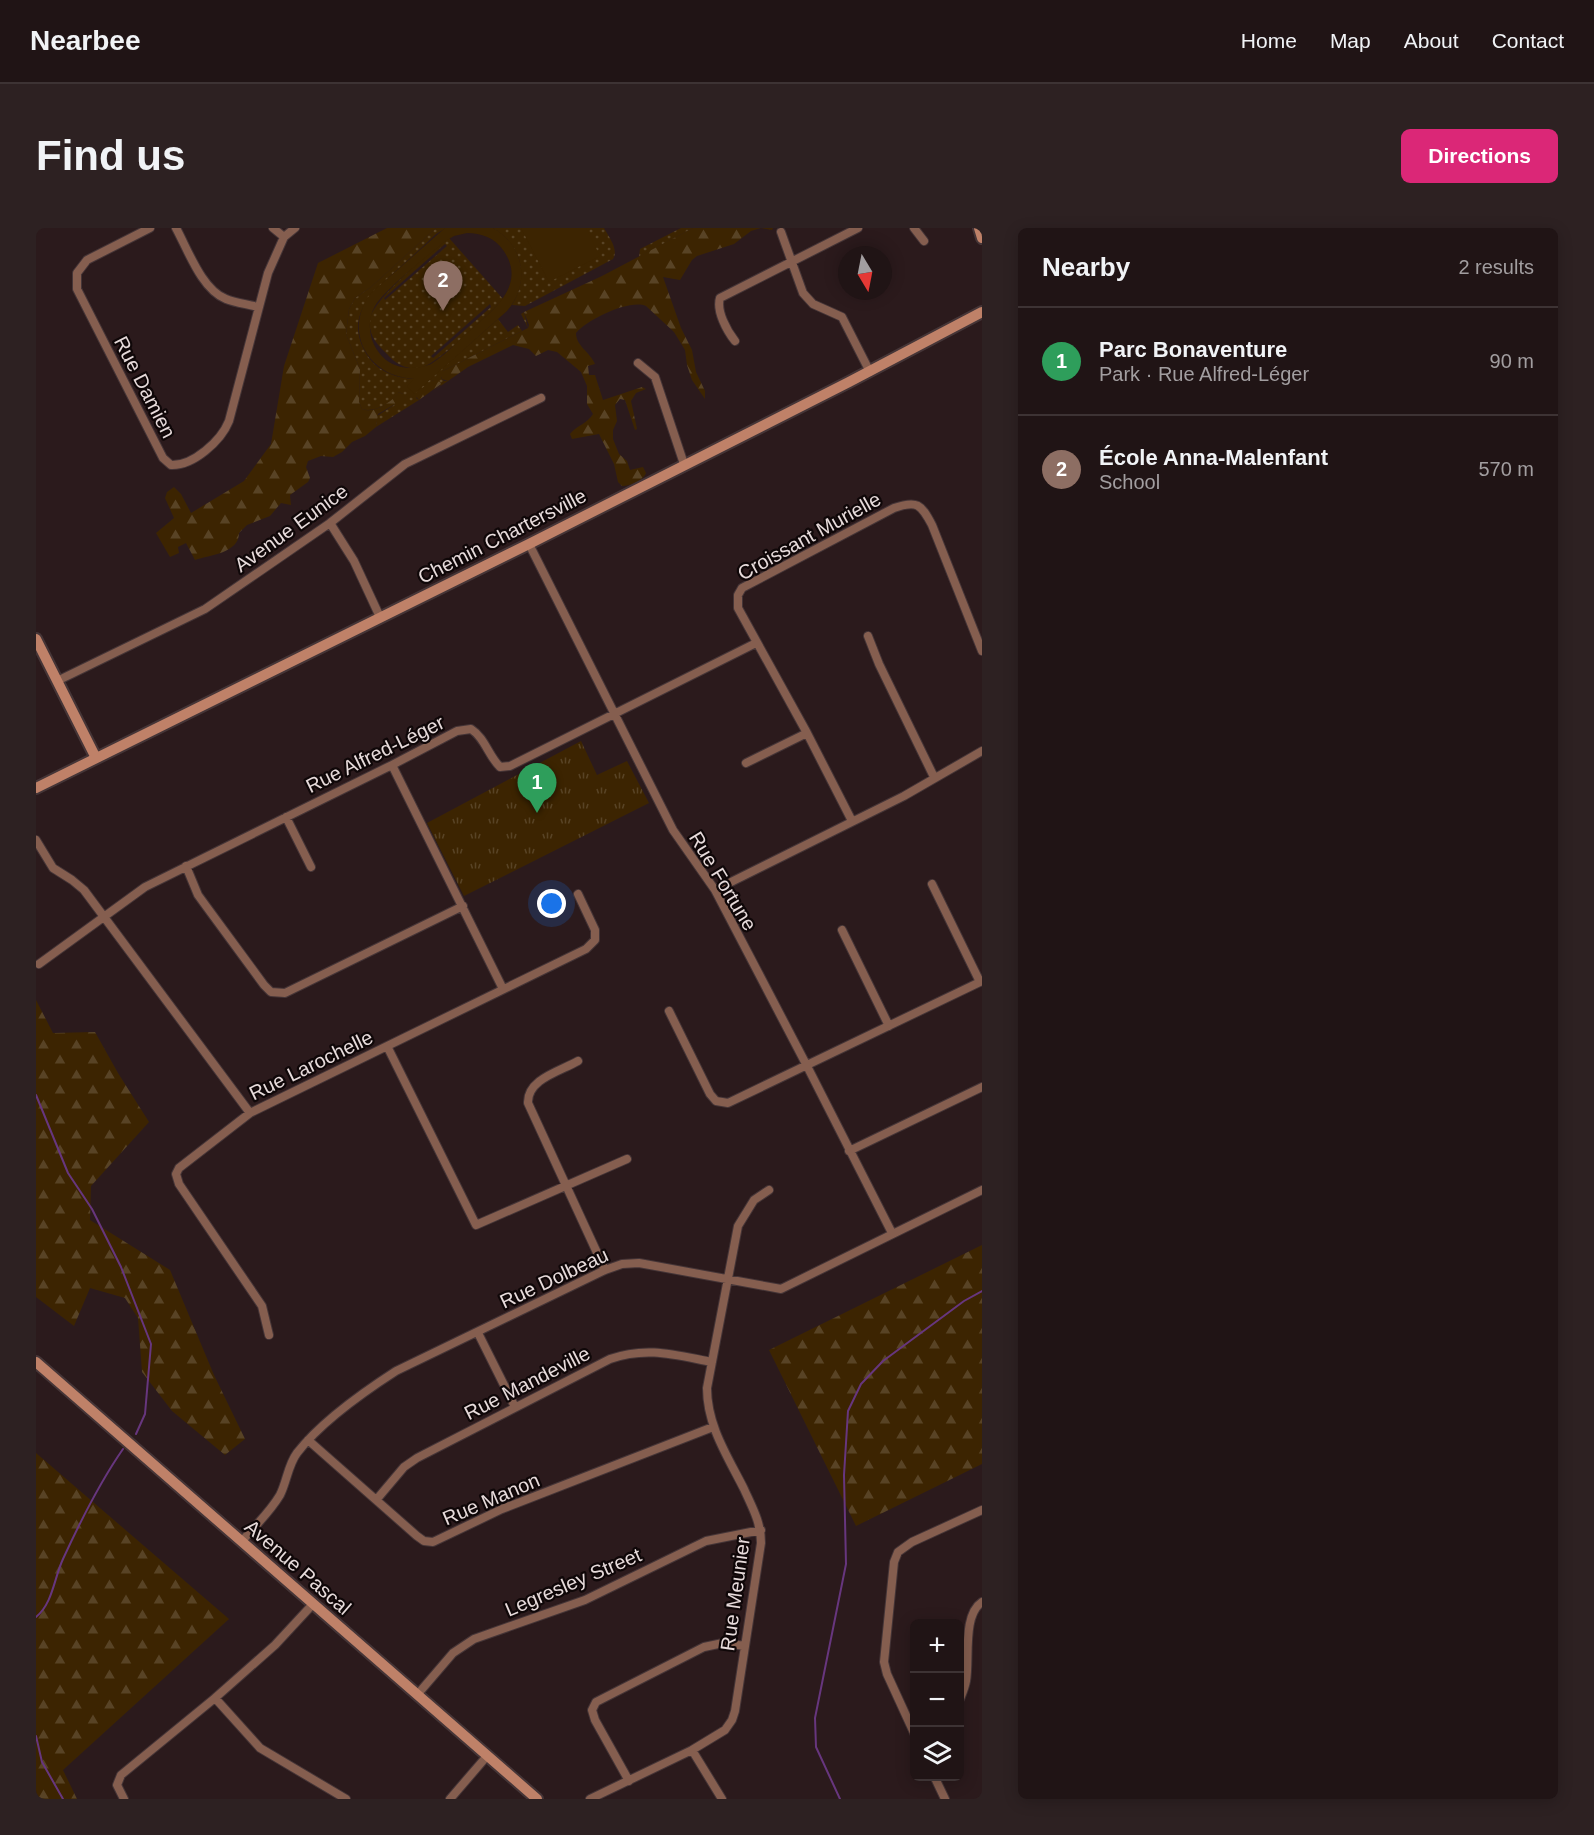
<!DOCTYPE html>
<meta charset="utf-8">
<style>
body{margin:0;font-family:Helvetica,sans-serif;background:#2d2122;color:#f1f3f6}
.controls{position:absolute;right:18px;bottom:18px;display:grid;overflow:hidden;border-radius:9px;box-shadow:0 3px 15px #0003}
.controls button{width:54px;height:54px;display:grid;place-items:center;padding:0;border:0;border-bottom:2px solid #3d3334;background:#201415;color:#f1f3f6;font:30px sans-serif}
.compass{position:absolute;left:802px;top:18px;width:54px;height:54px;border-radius:50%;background:#201415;box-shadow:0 3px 15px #0003;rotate:170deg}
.you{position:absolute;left:516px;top:676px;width:21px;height:21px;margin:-15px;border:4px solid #fff;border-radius:50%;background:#1a73e8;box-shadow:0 0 0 9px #1a73e833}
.badge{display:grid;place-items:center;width:39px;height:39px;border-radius:50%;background:#db2777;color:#fff;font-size:20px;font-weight:700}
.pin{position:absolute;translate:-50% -50px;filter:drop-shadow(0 2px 3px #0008)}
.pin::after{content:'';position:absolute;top:32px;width:21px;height:18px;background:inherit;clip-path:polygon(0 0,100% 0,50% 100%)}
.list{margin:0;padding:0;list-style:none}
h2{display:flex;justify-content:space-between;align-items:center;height:78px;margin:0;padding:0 24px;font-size:26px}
h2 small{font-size:20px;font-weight:400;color:#a29ea0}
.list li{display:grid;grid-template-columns:39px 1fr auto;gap:18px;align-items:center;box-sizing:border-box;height:108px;padding:0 24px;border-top:2px solid #3d3334}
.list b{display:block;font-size:22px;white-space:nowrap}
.list p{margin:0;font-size:20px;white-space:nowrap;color:#a29ea0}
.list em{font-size:20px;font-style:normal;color:#a29ea0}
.icon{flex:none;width:33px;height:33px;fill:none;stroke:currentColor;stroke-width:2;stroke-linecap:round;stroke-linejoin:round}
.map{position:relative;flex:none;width:946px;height:1571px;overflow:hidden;border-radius:9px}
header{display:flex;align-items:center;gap:36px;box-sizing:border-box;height:84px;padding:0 30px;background:#201415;border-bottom:2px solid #3d3334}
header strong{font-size:28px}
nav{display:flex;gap:33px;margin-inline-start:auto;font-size:21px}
.intro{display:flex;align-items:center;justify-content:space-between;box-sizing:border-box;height:144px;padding:0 36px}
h1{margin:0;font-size:42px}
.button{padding:15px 27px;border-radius:9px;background:#db2777;color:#fff;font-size:21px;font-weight:700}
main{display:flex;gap:36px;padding:0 36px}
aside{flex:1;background:#201415;border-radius:9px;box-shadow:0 3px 15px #0003}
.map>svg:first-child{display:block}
.grass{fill:url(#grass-dots);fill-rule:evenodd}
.forest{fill:url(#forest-firs)}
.park{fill:url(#park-tufts)}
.pitch{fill:#3c2401;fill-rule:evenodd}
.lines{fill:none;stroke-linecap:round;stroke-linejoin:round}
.stream{stroke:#67367e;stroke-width:2}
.street-casing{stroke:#453537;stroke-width:10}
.secondary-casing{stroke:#453537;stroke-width:14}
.street{stroke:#855e4f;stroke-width:8}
.secondary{stroke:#bf8168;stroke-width:10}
.labels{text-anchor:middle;stroke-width:4.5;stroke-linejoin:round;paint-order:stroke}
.street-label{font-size:20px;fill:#e7dbdb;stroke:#0f0708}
</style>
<header>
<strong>Nearbee</strong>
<nav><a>Home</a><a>Map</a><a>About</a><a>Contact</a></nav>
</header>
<div class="intro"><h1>Find us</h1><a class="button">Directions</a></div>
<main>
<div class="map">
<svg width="946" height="1571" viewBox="0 0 946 1571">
<defs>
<pattern id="grass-dots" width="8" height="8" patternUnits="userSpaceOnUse" patternTransform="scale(1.5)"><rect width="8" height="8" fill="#3c2401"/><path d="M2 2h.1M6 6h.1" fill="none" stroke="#584325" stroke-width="1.8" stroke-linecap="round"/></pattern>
<pattern id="forest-firs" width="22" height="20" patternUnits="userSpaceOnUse" patternTransform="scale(1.5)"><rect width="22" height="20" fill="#3c2401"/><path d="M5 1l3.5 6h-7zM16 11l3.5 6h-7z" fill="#584325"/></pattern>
<pattern id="park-tufts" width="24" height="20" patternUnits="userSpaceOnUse" patternTransform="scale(1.5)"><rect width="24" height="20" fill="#3c2401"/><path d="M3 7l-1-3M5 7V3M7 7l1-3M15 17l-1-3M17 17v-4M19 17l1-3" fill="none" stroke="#584325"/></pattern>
</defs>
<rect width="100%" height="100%" fill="#2b1a1c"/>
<!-- grass -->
<path class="grass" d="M400 0H410L400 6C388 18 375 29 362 41 336 65 307 88 331 127 342 144 360 150 379 151L378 165 462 91 472 104 482 97 486 103 492 100 485 86 488 84 492 100 407 143 405 150 408 153H412L397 163 405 157 397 152 380 170 383 172 340 199 341 188 358 177 367 166 363 164C357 175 338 185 326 181L323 174 324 141 310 106 313 81 319 70 335 59Z
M457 0H568C573 9 583 22 577 31L489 78 476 77C493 49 486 17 457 0Z
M645 0H657L603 29 604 21Z
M413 10 467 71C455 85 403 134 387 139 373 143 360 137 351 126 341 116 332 107 334 91 337 71 396 22 413 10ZM409 16 411 18 349 72 348 70ZM454 76 455 79 397 130 395 128Z"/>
<!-- forest -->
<path class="forest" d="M351 0H400L335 59 319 70 313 81 310 106 324 141 323 174 326 181C338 186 356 174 363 164L367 166 368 171 342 186 340 199 329 208 316 214 306 224 297 229 285 228 272 233 270 239 274 250 272 254 254 267 255 277 245 275 234 288 211 297 203 305C203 325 174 327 159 332L150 315 142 319 143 325 134 329 120 305 138 290 129 270 131 264 138 259 145 266 155 285 208 253 235 216 248 138 282 35Z
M657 0H737L736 2 725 0 715 3 698 16 661 28 656 32 644 52 627 49 645 100 656 122 660 144 669 163V171L656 152 651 137 649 122 638 104 610 78C593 71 551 92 540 105 540 118 554 124 559 136L552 138 553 147H559L567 172 606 159 610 161 600 165 595 173 601 201 599 202 589 172 584 171 579 177 581 193 577 202V211L583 226 591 233 594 242 607 239 610 245C608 252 594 258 586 258L582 254 578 236 563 206 536 211 534 206C540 198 552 195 557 186L551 176V158L545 144 521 124 512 122 500 128 493 121 477 117 432 139 412 153 406 151 404 146 407 143 492 100 493 97 488 84 566 48Z
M397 152 404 154 405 156 383 172 378 166Z
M0 772 17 805 59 804 82 845 113 894 55 958 54 992 134 1042 178 1147 209 1211 189 1227 136 1183 106 1144 102 1090 89 1070 54 1060 38 1098 0 1069Z
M946 1017V1236L820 1298 733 1122Z
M0 1225 193 1391 27 1542 41 1571H0Z"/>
<!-- park -->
<path class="park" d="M545 513 561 547 591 533 613 575 428 668 391 595Z"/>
<!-- pitch -->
<path class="pitch" d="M409 0H457C488 17 495 56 471 83L378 166 371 158 378 151C332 149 306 103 335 65ZM431 5C445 5 459 10 467 22 493 58 454 84 430 106 419 116 408 128 395 136 380 142 364 142 350 132 334 119 329 96 339 78 350 60 391 29 408 14L418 8Z
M485 0H550L564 28 513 54Z"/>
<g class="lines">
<!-- stream -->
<path class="stream" d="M0 867 32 945 56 981 85 1039 115 1116 109 1186 100 1206
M0 1389C17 1375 18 1350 27 1331 44 1294 64 1254 87 1221
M0 1508 6 1534 27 1571
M804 1571 780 1519 779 1490 810 1336 808 1247 812 1183 825 1156 847 1133 928 1073 946 1063"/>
<!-- street casing -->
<g class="street-casing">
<path id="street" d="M114 0 51 32 41 45V61L127 230 135 237C157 238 185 213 193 193L232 45 248 9 259 0
M140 0C152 22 166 62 190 71 200 75 211 76 222 79
M237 0 248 9
M878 0 888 13
M745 4 767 65 777 76 806 89 834 144
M699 113C691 103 680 83 684 70L822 0
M602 135 619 149 648 236
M294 295 318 333 344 389
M493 316 637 602 679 662 771 838 856 1005
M832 408 843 436 898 549
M21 453 169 381 294 295 369 236 505 170
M710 535 771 505
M356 537 467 761
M250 589 275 639
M816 593 771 505 702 380V367L706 360 858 280C881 272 885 276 896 297L946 423
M0 612 17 640 36 652 48 662 214 885
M150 638 162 667 170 678 228 757 235 764 249 765 427 678
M896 656 944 754
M679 662 868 568 946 523
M806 702 853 798
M3 736 109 659 356 537 421 503 435 501C449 510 452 527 464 539L474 538 720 415
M633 783 674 866 680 873 692 875 946 753
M351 818 440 997 591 931
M542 833C525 843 491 851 492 875L569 1042
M813 923 946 859
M442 1105 479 1179
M233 1107 226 1078 143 956 140 946 143 940 214 885 550 721 559 712V702L542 666
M272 1212 381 1308 388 1313 397 1314 466 1281 677 1199
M341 1271 368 1239 381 1230 574 1131C611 1118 639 1127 676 1134
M206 1313C219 1298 234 1284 244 1267 251 1253 252 1237 261 1225 284 1195 329 1163 360 1143L569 1042 586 1036 603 1035 745 1061 946 962
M381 1467 417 1425 438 1411 549 1372 670 1313 725 1302
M179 1470 224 1520 310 1571
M924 1471C926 1466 929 1459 930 1453 934 1432 926 1387 946 1374
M879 1507 851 1446 848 1434 858 1334 862 1324 876 1314 946 1282
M656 1522 686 1571
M898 1548 909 1571
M593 1553 559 1492 556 1482 560 1474 668 1419 687 1415 709 1418
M88 1571 81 1557 85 1547 179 1470 239 1417 277 1376
M414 1571 451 1528
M554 1571 656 1522 689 1502 696 1492 699 1483 725 1315C725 1294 716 1279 708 1261 692 1229 671 1198 671 1160L702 998 718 972 733 962"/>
</g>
<!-- secondary casing -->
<g class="secondary-casing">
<path id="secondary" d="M943 0 946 10
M0 411 60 530
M0 560 493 316 813 154 946 84
M0 1134 501 1571"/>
</g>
<!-- street -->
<use href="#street" class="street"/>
<!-- secondary -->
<use href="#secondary" class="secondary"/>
</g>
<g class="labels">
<!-- street labels -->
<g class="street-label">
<text transform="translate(109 159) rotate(63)" y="7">Rue Damien</text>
<text transform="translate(255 300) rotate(-36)" y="7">Avenue Eunice</text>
<text transform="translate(466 308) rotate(-27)" y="7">Chemin Chartersville</text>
<text transform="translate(773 308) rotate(-29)" y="7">Croissant Murielle</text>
<text transform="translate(339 526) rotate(-26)" y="7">Rue Alfred-Léger</text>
<text transform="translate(687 653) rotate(59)" y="7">Rue Fortune</text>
<text transform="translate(275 837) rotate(-26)" y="7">Rue Larochelle</text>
<text transform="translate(518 1050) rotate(-25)" y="7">Rue Dolbeau</text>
<text transform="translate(491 1155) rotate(-27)" y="7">Rue Mandeville</text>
<text transform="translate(455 1271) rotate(-23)" y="7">Rue Manon</text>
<text transform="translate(262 1339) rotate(41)" y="7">Avenue Pascal</text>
<text transform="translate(537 1354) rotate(-23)" y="7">Legresley Street</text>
<text transform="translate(699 1366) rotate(-82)" y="7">Rue Meunier</text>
</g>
</g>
</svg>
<div class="controls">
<button>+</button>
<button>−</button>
<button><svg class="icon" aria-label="layers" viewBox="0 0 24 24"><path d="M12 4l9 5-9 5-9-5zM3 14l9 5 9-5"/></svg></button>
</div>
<svg class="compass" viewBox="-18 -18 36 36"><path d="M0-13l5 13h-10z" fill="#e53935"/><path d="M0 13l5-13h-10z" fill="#a29ea0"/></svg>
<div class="you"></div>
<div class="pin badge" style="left:501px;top:585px;background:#2e9e5b">1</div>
<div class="pin badge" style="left:407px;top:83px;background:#8d6e63">2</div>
</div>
<aside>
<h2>Nearby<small>2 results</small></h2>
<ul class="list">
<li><span class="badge" style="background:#2e9e5b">1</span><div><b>Parc Bonaventure</b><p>Park · Rue Alfred-Léger</p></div><em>90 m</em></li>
<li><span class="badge" style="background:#8d6e63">2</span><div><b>École Anna-Malenfant</b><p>School</p></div><em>570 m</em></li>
</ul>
</aside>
</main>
